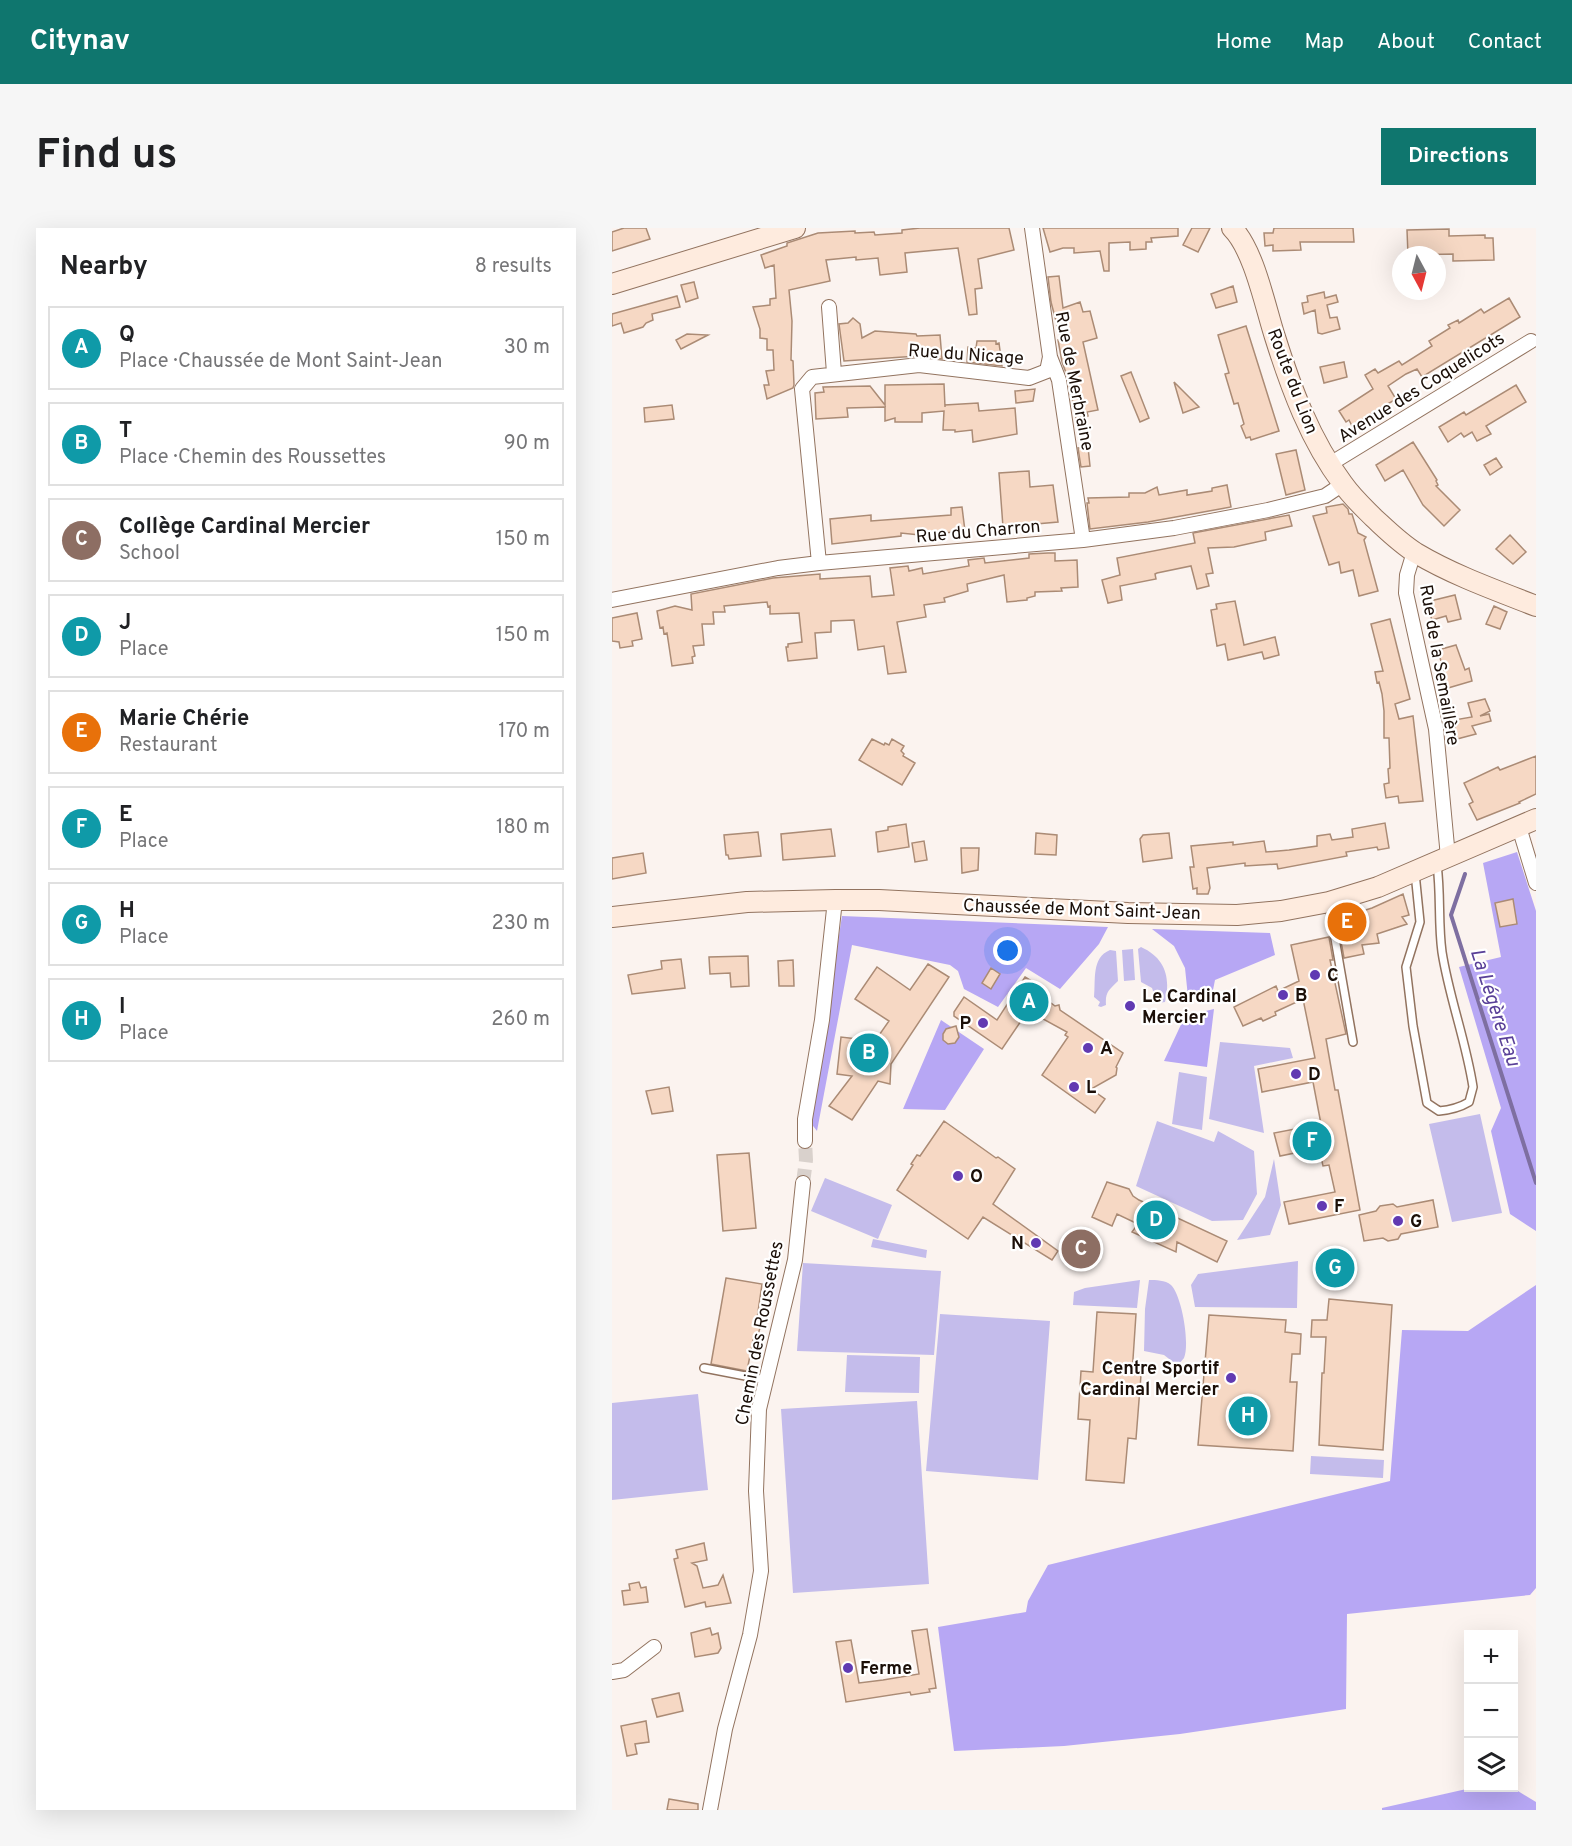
<!DOCTYPE html>
<meta charset="utf-8">
<style>
body{margin:0;font-family:Overpass,sans-serif;background:#f6f6f6;color:#202124}
.controls{position:absolute;right:18px;bottom:18px;display:grid;overflow:hidden;border-radius:0px;box-shadow:0 6px 24px #0002}
.controls button{width:54px;height:54px;display:grid;place-items:center;padding:0;border:0;border-bottom:2px solid #e0e0e0;background:#fff;color:#202124;font:30px sans-serif}
.compass{position:absolute;left:780px;top:18px;width:54px;height:54px;border-radius:50%;background:#fff;box-shadow:0 6px 24px #0002;rotate:173deg}
.you{position:absolute;left:396px;top:723px;width:21px;height:21px;margin:-15px;border:4px solid #fff;border-radius:50%;background:#1a73e8;box-shadow:0 0 0 9px #1a73e833}
.badge{display:grid;place-items:center;width:39px;height:39px;border-radius:50%;background:#0f766e;color:#fff;font-size:20px;font-weight:700}
.pin{position:absolute;translate:-50% -50%;border:3px solid #fff;box-shadow:0 2px 6px #0006}
.list{margin:0;padding:0;list-style:none}
h2{display:flex;justify-content:space-between;align-items:center;height:78px;margin:0;padding:0 24px;font-size:26px}
h2 small{font-size:20px;font-weight:400;color:#757577}
.list li{display:grid;grid-template-columns:39px 1fr auto;gap:18px;align-items:center;box-sizing:border-box;height:84px;margin:0 12px 12px;padding:0 12px;border:2px solid #e0e0e0;border-radius:0px}
.list b{display:block;font-size:22px;white-space:nowrap}
.list p{margin:0;font-size:20px;white-space:nowrap;color:#757577}
.list em{font-size:20px;font-style:normal;color:#757577}
.icon{flex:none;width:33px;height:33px;fill:none;stroke:currentColor;stroke-width:2;stroke-linecap:round;stroke-linejoin:round}
.map{position:relative;flex:none;width:924px;height:1582px;overflow:hidden;border-radius:0px}
header{display:flex;align-items:center;gap:36px;box-sizing:border-box;height:84px;padding:0 30px;background:#0f766e;color:#fff}
header strong{font-size:28px}
nav{display:flex;gap:33px;margin-inline-start:auto;font-size:21px}
.intro{display:flex;align-items:center;justify-content:space-between;box-sizing:border-box;height:144px;padding:0 36px}
h1{margin:0;font-size:42px}
.button{padding:15px 27px;border-radius:0px;background:#0f766e;color:#fff;font-size:21px;font-weight:700}
main{display:flex;gap:36px;padding:0 36px}
aside{flex:1;background:#fff;border-radius:0px;box-shadow:0 6px 24px #0002}
.map>svg:first-child{display:block}
.green{fill:#c4bceb}
.forest{fill:#b7a7f4}
.lines{fill:none;stroke-linecap:round;stroke-linejoin:round}
.stream{stroke:#7e6fa1;stroke-width:4}
.building{fill:#f6d8c4;stroke:#ab8b75;stroke-width:1.5}
.street-tunnel{stroke:#d9d1cc;stroke-width:14;stroke-dasharray:14 7;stroke-linecap:butt}
.lane-casing{stroke:#92735f;stroke-width:10}
.street-casing{stroke:#92735f;stroke-width:16}
.secondary-casing{stroke:#92735f;stroke-width:22}
.lane{stroke:#fff;stroke-width:7}
.street{stroke:#fff;stroke-width:14}
.secondary{stroke:#feebde;stroke-width:20}
.poi-dot{fill:#613ab2;stroke:#fff;stroke-width:2}
.labels{text-anchor:middle;stroke-width:4.5;stroke-linejoin:round;paint-order:stroke}
.street-label{font-size:18px;fill:#1b0f08;stroke:#fff}
.poi-label{font-size:18px;font-weight:bold;fill:#1b0f08;stroke:#fff;text-anchor:start}
.water-label{font-size:20px;font-style:italic;fill:#594098;stroke:#fff}
</style>
<header>
<strong>Citynav</strong>
<nav><a>Home</a><a>Map</a><a>About</a><a>Contact</a></nav>
</header>
<div class="intro"><h1>Find us</h1><a class="button">Directions</a></div>
<main>
<aside>
<h2>Nearby<small>8 results</small></h2>
<ul class="list">
<li><span class="badge" style="background:#0f9aa8">A</span><div><b>Q</b><p>Place · Chaussée de Mont Saint-Jean</p></div><em>30 m</em></li>
<li><span class="badge" style="background:#0f9aa8">B</span><div><b>T</b><p>Place · Chemin des Roussettes</p></div><em>90 m</em></li>
<li><span class="badge" style="background:#8d6e63">C</span><div><b>Collège Cardinal Mercier</b><p>School</p></div><em>150 m</em></li>
<li><span class="badge" style="background:#0f9aa8">D</span><div><b>J</b><p>Place</p></div><em>150 m</em></li>
<li><span class="badge" style="background:#e8710a">E</span><div><b>Marie Chérie</b><p>Restaurant</p></div><em>170 m</em></li>
<li><span class="badge" style="background:#0f9aa8">F</span><div><b>E</b><p>Place</p></div><em>180 m</em></li>
<li><span class="badge" style="background:#0f9aa8">G</span><div><b>H</b><p>Place</p></div><em>230 m</em></li>
<li><span class="badge" style="background:#0f9aa8">H</span><div><b>I</b><p>Place</p></div><em>260 m</em></li>
</ul>
</aside>
<div class="map">
<svg width="924" height="1582" viewBox="0 0 924 1582">
<rect width="100%" height="100%" fill="#fbf3ef"/>
<!-- green -->
<path class="green" d="M529 719C553 730 559 749 553 774L545 775 540 760 529 754 526 721Z
M521 721 523 752 512 753 510 722Z
M498 722 504 723 506 753C497 762 493 764 494 777L489 779 486 778 488 774 482 769C484 752 479 730 498 722Z
M608 814 678 820 681 830 642 838 652 905 597 891Z
M567 844 595 849 590 902 560 896Z
M868 886 890 985 840 994 817 896Z
M545 893 602 914 606 903 642 923 645 966 631 992 600 993 524 958Z
M662 931 669 977 658 1007 625 1012 653 969Z
M213 950 280 977 266 1011 199 983Z
M261 1011 315 1022 314 1030 259 1019Z
M686 1033 685 1080 583 1079 579 1057 586 1046Z
M191 1035 329 1043 322 1127 185 1123Z
M528 1052 525 1080 461 1077 462 1064 473 1060Z
M537 1052C544 1052 553 1052 559 1057 570 1068 578 1116 572 1130 570 1133 567 1135 565 1137L552 1127 532 1123 533 1081Z
M328 1086 438 1093 426 1252 314 1243Z
M235 1127 308 1129 307 1165 233 1164Z
M86 1166 96 1262 0 1272V1175Z
M305 1173 317 1356 181 1365 169 1181Z
M699 1228 772 1232 771 1250 698 1246Z"/>
<!-- forest -->
<path class="forest" d="M905 624 924 683V1003L898 986 879 903 889 880 847 739 889 729 871 635Z
M230 688 496 699 487 716 448 761 414 740 386 779 352 761 346 743 338 737 240 717 205 903 198 894Z
M540 701 658 705 663 727 603 752 600 767 576 769 573 740 562 718Z
M602 781 595 839 552 833 573 788Z
M329 792 372 821 333 882 291 881Z
M924 1057V1360L918 1367 735 1386 734 1481 568 1506 452 1518 342 1523 326 1399 414 1384 416 1373 436 1337 778 1253 790 1102 856 1103Z
M859 1560H901L924 1574V1582H770V1580Z"/>
<g class="lines">
<!-- stream -->
<path class="stream" d="M853 646 839 687 924 955"/>
</g>
<!-- building -->
<path class="building" d="M12 0H34L38 11 0 23V4Z
M308 0H397L402 22 366 31 370 60 363 61 365 86 357 87 346 20 293 25 295 44 268 47 266 30 244 32V29L214 32 218 53 177 62 180 93 179 132 181 133 182 157 181 160 155 171 152 157H157L154 143 162 142 161 122H155V111L148 110V101L141 79 158 77V71L164 70 162 37 153 40 149 27 175 18V15L206 5 243 3V5L262 4 263 7 290 5V2Z
M431 0H566V8L539 10 540 14H534V21L518 22V14L497 15V43H492L488 23 462 25V20H451L438 24Z
M580 0H598L586 24 571 17Z
M662 0H741L742 14H688L689 22 661 23V17L653 18 652 5H661Z
M837 1V8L873 7V10H881L882 32 841 33V26L796 27 795 2Z
M447 48 451 80 468 74 471 84 478 83 485 110 471 114 486 182 475 184 476 188 464 190 456 150 450 134 446 112H449L439 74 436 49Z
M82 54 86 70 74 74 69 57Z
M621 58 625 74 604 80 599 66Z
M712 64 713 70 724 67 726 74 715 77 718 90 725 89 728 101 710 106 706 105 703 82 692 86 690 75 696 74 695 68Z
M65 68 68 79 40 86 41 92 34 95 31 99 12 105 9 95 0 98V86Z
M897 70 908 89 810 149 805 141 794 146 776 158 784 171 740 198 737 192 734 194 727 183 761 161 753 147 763 141 766 145 787 133 790 137 820 118 817 113 838 100 836 97 846 92 847 95 869 81 872 85Z
M241 90 248 96 250 110 263 103 304 106 305 108 328 107 330 131 306 128 232 133 227 96 236 95Z
M634 98 667 203 639 212 638 209 634 210 629 198 632 196 626 175 622 176 613 146 617 145 606 107Z
M75 106 96 107 69 121 64 112Z
M365 113H384V116L387 115 390 138 355 134 356 119 364 120Z
M732 134 735 149 712 155 708 139Z
M519 144 537 190 528 194 509 148Z
M562 154 587 179 571 185Z
M332 156 333 179V177L366 175 367 183 403 180 405 206 361 214 360 202 343 204V202H331L332 183 310 185V194H283V190L273 193V179L235 180 236 189 204 191 203 165 212 164 211 159 258 158 273 177V157Z
M904 157 914 174 874 198 879 206 865 213 860 204 852 209 849 205 836 214 827 199 852 184 854 187Z
M423 161 421 173 404 175 403 163Z
M60 177 62 191 33 194 32 180Z
M801 214 825 252 824 253 826 257 824 258 848 282 832 298 811 277 791 242 773 253 764 237Z
M476 219 478 238 469 239 466 220Z
M684 222 693 262 674 267 664 226Z
M884 230 890 239 878 247 872 237Z
M417 243 418 259 441 257 446 294 391 299 387 245Z
M615 257 619 279 536 294 478 301 475 275H477L476 270 517 269V265H533L545 259 547 267 575 262V267L600 263V260Z
M731 276 736 281 737 286H740L746 305 754 309 752 312 766 363 747 368 741 342 729 345 727 334 717 337 701 288 715 285 714 279Z
M350 279 353 303 308 307 289 305V308L220 316 218 291 259 287V293L339 287V280Z
M677 287 680 298 653 304 654 312 622 319 596 320 601 345 594 346 597 358 585 361 579 338 545 345 543 346 544 351 508 358 510 372 496 375 490 352 508 347 505 330 583 315 581 305Z
M898 307 914 324 901 336 884 321Z
M436 325H443V333L465 332 466 359 449 360 450 363 423 364V368L415 370V372L395 374 392 347 355 356 356 363 332 370 333 374 312 377 314 389 285 394 294 444 276 446 272 418 246 422 242 392 219 393V404L203 405 205 430 176 433 174 419H176V416L190 414 187 385 158 386V378L156 379 155 374 112 378 113 384H101L102 396H90L92 417 81 418 83 428 80 429 81 435 60 438 55 405 52 406 51 399 48 400 45 383 63 378 80 382 79 366 161 350 208 346V351L258 348 260 369 282 367 278 340 296 338 297 343 310 340 311 346 357 338 356 332 372 330 373 335 417 330V326Z
M843 367 849 391 836 394 834 388 820 392 814 374Z
M623 373 632 417 663 409 667 427 652 431 650 424 616 432 613 416 605 418 599 382 605 381 604 376Z
M882 378 895 384 888 401 874 396Z
M25 385 30 411 20 413 21 418 8 420 7 414 0 413V390Z
M778 391 798 471 783 476 787 491 801 488 811 573 787 575 786 568 774 570 772 556 777 555 776 541 778 540 777 510H772V483L770 466 767 454 765 455 763 444 771 443 759 396Z
M844 417 853 442 857 440 860 453 836 460 826 422Z
M873 471 878 483 868 488 877 486 879 493 860 498 864 506 845 511 842 492 860 489 856 475Z
M260 511 272 517 273 515 277 517 280 511 292 518 289 523 292 526 291 528 303 535 290 557 247 532Z
M924 528V566L907 574 908 575 865 592 857 576 861 574 852 555 886 539 888 542Z
M773 595 777 620 766 622 765 619 734 624 735 628 666 641 665 636 633 638V635L595 640 598 660 596 666H585V660L581 661 578 639H582L579 618 621 614V617L652 613 654 624 677 622 705 618V608L718 606 720 612 741 609 740 601Z
M294 596 297 619 266 624 264 604 276 602V599Z
M219 601 223 628 171 632 169 606Z
M146 604 149 628 117 631 116 627H114L112 607Z
M424 605 445 607 444 627 423 626Z
M557 605 560 630 531 634 528 611 531 607Z
M312 613 315 632 303 634 300 615Z
M349 620H367L366 642 350 645Z
M31 625 34 645 0 651V630Z
M791 666 797 687 790 689 795 696 765 706 767 715 750 717 752 726 732 730 725 691 760 680Z
M901 671 905 696 888 699 883 675Z
M717 709 721 732H718L734 806 714 811 723 862H726L748 982 677 996 672 974 723 964 717 937 711 938 707 920 668 928 662 905 709 896 701 854 650 864 646 841 703 830 691 771 663 784 664 787 651 793 649 790 631 798 622 779 664 758 666 763 687 753 679 717Z
M136 728 137 758 119 759 118 745 98 746 97 729Z
M69 731 73 760 20 766 16 747 50 741 49 733Z
M181 732 182 758H167L166 733Z
M316 736 337 749 279 836 278 856 266 853 240 892 217 878 240 848 225 846 229 809 263 813 277 793 243 771 265 739 298 762Z
M379 740 388 746 379 761 370 755Z
M413 749 431 760 435 772 443 778 447 777 448 782 511 825 504 839 505 840 504 847 479 861 493 871 483 885 430 847 456 809 453 807 455 804 422 786 413 787 390 821 342 788V784L352 769 385 792Z
M344 798 347 809 343 815 336 816 331 812V806L334 801Z
M57 859 61 883 40 886 34 863Z
M332 893 384 930 386 929 403 941 381 976 446 1023 440 1032 371 989 356 1011 285 962 301 937 299 936 305 927 308 928Z
M137 925 144 1000 111 1003 105 927Z
M495 954 517 961 521 968 527 972 615 1013 605 1034 565 1014 564 1024 520 1004 526 996 505 986 500 998 480 989Z
M821 972 826 999 789 1006 786 1011 776 1013 771 1010 752 1013 747 987 764 983 768 978 781 976 785 979Z
M736 1023 739 1049 726 1052 725 1043 709 1045 706 1027Z
M114 1050 150 1056 145 1091H147L146 1095 149 1096 146 1107H144L143 1112H141L135 1143 99 1136Z
M717 1071 780 1077 771 1222 707 1217 710 1145H712L714 1109H699L700 1092H715Z
M485 1084 524 1086 520 1146 529 1147 524 1211 516 1210 512 1255 474 1252 478 1192 466 1191 469 1143 481 1144Z
M597 1087 674 1092 673 1104 689 1106 688 1126H680L678 1154H685L681 1223 586 1217Z
M92 1315 95 1332 80 1335 85 1338 91 1360 106 1357 111 1347 119 1375 94 1379 93 1374 73 1379 62 1331 66 1330 64 1322Z
M27 1354 29 1360 34 1359 36 1374 12 1377 10 1363 18 1362 17 1356Z
M98 1400 100 1407 106 1405 109 1420 106 1425 83 1429 79 1405Z
M315 1401 324 1460 317 1461 318 1464 299 1467 298 1464 234 1474 224 1414 239 1412 247 1455 271 1452 307 1446 300 1403Z
M67 1465 71 1483 45 1489 40 1471Z
M34 1493 37 1514 23 1516 25 1526 15 1528 9 1498Z
M57 1571 86 1576V1582H55Z"/>
<g class="lines">
<!-- street-tunnel -->
<path class="street-tunnel" d="M191 955 194 932 193 913"/>
<!-- lane casing -->
<g class="lane-casing">
<path id="lane" d="M803 645 808 694 794 739 801 798 815 875 827 883C838 882 847 880 857 874L861 859C854 813 837 769 830 724 826 695 829 666 825 637
M717 676 741 814
M92 1140 154 1152"/>
</g>
<!-- street casing -->
<g class="street-casing">
<path id="street" d="M420 0 438 129 447 152 471 312
M217 79 222 145
M718 236 919 113
M802 324 795 347 794 365 824 501 836 629
M207 335 190 161 200 149 307 137 417 150 435 143 438 129
M0 372 166 340 207 335 471 312 562 300 656 282 713 268 731 256
M907 599 924 655
M193 913V891L210 792 223 672
M0 1444 12 1442 42 1419
M98 1582 113 1501 138 1407 149 1343 144 1263 147 1181 183 1032 191 955"/>
</g>
<!-- secondary casing -->
<g class="secondary-casing">
<path id="secondary" d="M620 0C642 22 653 78 663 109 679 160 698 212 731 256 740 269 751 279 762 290 775 302 788 315 804 325 841 347 883 362 924 378
M0 56 183 0
M0 689 135 674 223 672H267L516 685 625 687 669 683 717 674 766 659 924 591"/>
</g>
<!-- lane -->
<use href="#lane" class="lane"/>
<!-- street -->
<use href="#street" class="street"/>
<!-- secondary -->
<use href="#secondary" class="secondary"/>
</g>
<!-- markers -->
<g class="poi-dot">
<circle cx="703" cy="747" r="6"/>
<circle cx="671" cy="767" r="6"/>
<circle cx="518" cy="778" r="6"/>
<circle cx="371" cy="795" r="6"/>
<circle cx="476" cy="820" r="6"/>
<circle cx="684" cy="846" r="6"/>
<circle cx="462" cy="859" r="6"/>
<circle cx="346" cy="948" r="6"/>
<circle cx="710" cy="978" r="6"/>
<circle cx="786" cy="993" r="6"/>
<circle cx="424" cy="1015" r="6"/>
<circle cx="619" cy="1150" r="6"/>
<circle cx="236" cy="1440" r="6"/>
</g>
<g class="labels">
<!-- street labels -->
<g class="street-label">
<text transform="translate(354 126) rotate(4)" y="6">Rue du Nicage</text>
<text transform="translate(463 153) rotate(79)" y="6">Rue de Merbraine</text>
<text transform="translate(681 153) rotate(69)" y="6">Route du Lion</text>
<text transform="translate(809 159) rotate(-32)" y="6">Avenue des Coquelicots</text>
<text transform="translate(366 303) rotate(-5)" y="6">Rue du Charron</text>
<text transform="translate(828 437) rotate(80)" y="6">Rue de la Semaillère</text>
<text transform="translate(470 681) rotate(2)" y="6">Chaussée de Mont Saint-Jean</text>
<text transform="translate(147 1105) rotate(-79)" y="6">Chemin des Roussettes</text>
</g>
<!-- poi labels -->
<g class="poi-label">
<text x="715" y="753">C</text>
<text x="683" y="773">B</text>
<text x="530" y="774">Le Cardinal<tspan x="530" dy="21">Mercier</tspan></text>
<text x="359" y="801" text-anchor="end">P</text>
<text x="488" y="826">A</text>
<text x="696" y="852">D</text>
<text x="474" y="865">L</text>
<text x="358" y="954">O</text>
<text x="722" y="984">F</text>
<text x="798" y="999">G</text>
<text x="412" y="1021" text-anchor="end">N</text>
<text x="607" y="1146" text-anchor="end">Centre Sportif<tspan x="607" dy="21">Cardinal Mercier</tspan></text>
<text x="248" y="1446">Ferme</text>
</g>
<!-- water labels -->
<g class="water-label">
<text transform="translate(884 779) rotate(72)" y="7">La Légère Eau</text>
</g>
</g>
</svg>
<div class="controls">
<button>+</button>
<button>−</button>
<button><svg class="icon" aria-label="layers" viewBox="0 0 24 24"><path d="M12 4l9 5-9 5-9-5zM3 14l9 5 9-5"/></svg></button>
</div>
<svg class="compass" viewBox="-18 -18 36 36"><path d="M0-13l5 13h-10z" fill="#e53935"/><path d="M0 13l5-13h-10z" fill="#757577"/></svg>
<div class="you"></div>
<div class="pin badge" style="left:417px;top:774px;background:#0f9aa8">A</div>
<div class="pin badge" style="left:257px;top:825px;background:#0f9aa8">B</div>
<div class="pin badge" style="left:469px;top:1021px;background:#8d6e63">C</div>
<div class="pin badge" style="left:544px;top:992px;background:#0f9aa8">D</div>
<div class="pin badge" style="left:735px;top:694px;background:#e8710a">E</div>
<div class="pin badge" style="left:700px;top:913px;background:#0f9aa8">F</div>
<div class="pin badge" style="left:723px;top:1040px;background:#0f9aa8">G</div>
<div class="pin badge" style="left:636px;top:1188px;background:#0f9aa8">H</div>
</div>
</main>
